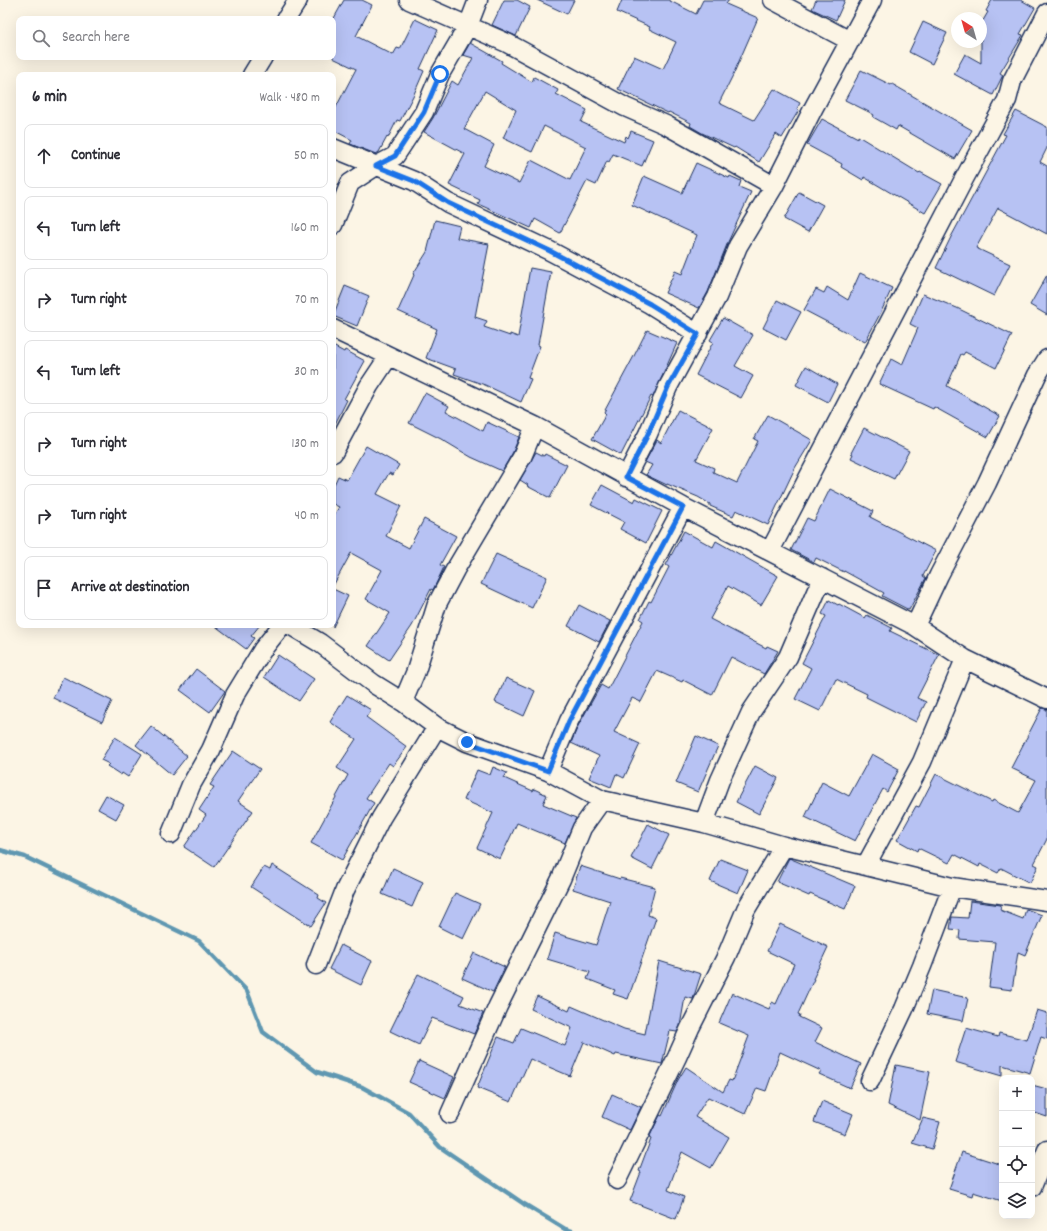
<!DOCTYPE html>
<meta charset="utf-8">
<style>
body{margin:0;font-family:Dekko,sans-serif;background:#f7f7f7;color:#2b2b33}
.controls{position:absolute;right:12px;bottom:12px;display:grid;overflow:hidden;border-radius:8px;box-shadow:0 4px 16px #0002}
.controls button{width:36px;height:36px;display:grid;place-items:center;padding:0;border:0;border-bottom:1px solid #e1e1e2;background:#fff;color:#2b2b33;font:20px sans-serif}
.compass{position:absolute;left:951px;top:12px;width:36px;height:36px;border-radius:50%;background:#fff;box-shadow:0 4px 16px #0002;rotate:323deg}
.stop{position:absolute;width:12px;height:12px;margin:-9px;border:3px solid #1a73e8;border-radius:50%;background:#fff}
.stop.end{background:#1a73e8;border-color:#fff;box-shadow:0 1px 4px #0008}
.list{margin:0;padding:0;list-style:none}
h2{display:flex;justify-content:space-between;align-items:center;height:52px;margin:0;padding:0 16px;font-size:17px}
h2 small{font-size:13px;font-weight:400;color:#7c7c81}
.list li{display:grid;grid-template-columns:26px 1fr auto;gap:12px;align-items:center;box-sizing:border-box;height:64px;margin:0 8px 8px;padding:0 8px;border:1px solid #e1e1e2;border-radius:8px}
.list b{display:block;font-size:15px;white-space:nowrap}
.list em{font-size:13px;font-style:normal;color:#7c7c81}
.icon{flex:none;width:22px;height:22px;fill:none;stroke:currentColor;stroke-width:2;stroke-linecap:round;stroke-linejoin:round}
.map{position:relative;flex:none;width:1047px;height:1231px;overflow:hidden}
.search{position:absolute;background:#fff;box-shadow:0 4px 16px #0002;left:16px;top:16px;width:320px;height:44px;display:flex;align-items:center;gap:10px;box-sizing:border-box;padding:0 14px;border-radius:8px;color:#7c7c81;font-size:15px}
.panel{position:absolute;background:#fff;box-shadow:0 4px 16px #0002;left:16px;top:72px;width:320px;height:556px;border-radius:8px}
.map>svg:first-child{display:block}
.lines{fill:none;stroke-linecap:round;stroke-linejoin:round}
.stream{stroke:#5f97b1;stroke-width:4.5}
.building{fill:#b7c2f3;stroke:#1b2f5e;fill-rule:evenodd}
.street-casing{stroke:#1b2f5e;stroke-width:21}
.street{stroke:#fcf5e5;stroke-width:18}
.route{stroke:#1a73e8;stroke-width:5}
</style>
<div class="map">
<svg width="1047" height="1231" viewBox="0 0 1047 1231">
<rect width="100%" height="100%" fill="#fcf5e5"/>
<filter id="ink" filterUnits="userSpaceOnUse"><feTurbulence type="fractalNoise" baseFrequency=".025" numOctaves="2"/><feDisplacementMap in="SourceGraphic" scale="8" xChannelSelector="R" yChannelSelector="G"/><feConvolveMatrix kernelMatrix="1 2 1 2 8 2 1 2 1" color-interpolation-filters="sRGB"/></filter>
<g filter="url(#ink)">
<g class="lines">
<!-- stream -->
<path class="stream" d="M0 850 25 857 199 941 247 991 263 1032 317 1072 362 1087 409 1113 440 1147 524 1204 565 1229 572 1231"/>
</g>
<!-- building -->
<path class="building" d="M344 0H362L372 5 356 36 393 55 397 48 400 49 415 19 438 30 420 69 424 71 414 94 400 121 397 120 388 138 387 137 379 152 376 154 350 144 352 140 333 130V113L356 69 333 58V20Z
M504 0H517L530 7 516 36 492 25Z
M537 0H574L567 14Z
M622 0H668L696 14 703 0H729L726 4 758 18 733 75 719 103 754 120 774 89 800 103 797 109 799 110 782 138 776 134 759 162 735 147 734 148 702 133 690 126 691 123 669 112 668 113 618 89 634 56 663 69 676 42 649 29 650 27 617 12Z
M816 0H845L836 20 812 9Z
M992 0H1021L1035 8 1020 34 1023 35 1000 73 1003 75 993 95 954 74 965 54 981 63V24L988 12 986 11Z
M923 22 947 33 932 64 909 52Z
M470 43 502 61 501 63 532 82 534 77 558 90 556 94 587 110 581 122 624 142 626 136 628 138 631 131 653 140 642 166 613 154 609 162 607 161 596 185 587 181 560 233 535 219 531 228 478 204 480 200 449 185 465 154 424 132 433 118 452 81 458 85 473 58 463 55ZM485 91 516 110 503 138 532 152 544 126 586 147 570 180 531 160 519 183 484 166 494 145 464 129Z
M861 70 891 85 892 84 972 130 955 159 898 126 896 130 873 117 874 115 869 112 845 100Z
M1016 111 1047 127V148L1040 162 1047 166V234L998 208 976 248 1010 264 994 296 936 268 951 237 1006 135 1003 134Z
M822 119 858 138V136L919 173 920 172 942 184 925 213 864 177 863 180 841 167 842 164 807 145Z
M696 163 729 178 730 176 741 181 739 187 751 192 728 242 708 292 699 308 665 293 675 271 682 274 697 235 632 205 644 176 682 193Z
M799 192 823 205 808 232 784 219Z
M435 220 460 226 457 238 489 244 475 317 487 321 484 327 510 336V334L518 337 530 268 551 272 538 345 540 346 528 378 531 379 521 402 485 385 454 374 456 369 426 358 437 329 398 311 414 275 413 274 427 252Z
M860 273 892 288 881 312 865 342 804 310 816 289 824 293 827 287 848 300Z
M1047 275V315L1030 305Z
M345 286 369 296 357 326 333 316Z
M923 294 957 308 1012 335 996 368 965 352 963 355 961 354 947 386 1000 416 988 437 934 407 933 409 879 384 891 359 902 365 918 328 910 324Z
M777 300 801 312 786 340 763 328Z
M723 318 753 335 735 366 753 376 741 398 696 375 713 342 710 340Z
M647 330 677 343 653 397 651 396 621 455 592 439 606 414 604 412 634 356Z
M333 346 344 352 345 350 365 361 344 399 347 400 333 428Z
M806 366 837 384 828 402 796 385Z
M425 393 449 406 446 411 483 431 487 422 519 437 513 452 502 471 471 457 441 439 409 423Z
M678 410 713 428 696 460 714 468 713 472 737 483 758 441 754 439 768 415 812 440 795 468 768 525 736 510 733 516 710 506V504L698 497 667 484V485L646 475 652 465 645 462 657 440 661 443Z
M864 428 909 451 894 479 851 458 853 454 851 453Z
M366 446 399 465 393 475 389 473 377 494 401 506 386 536 409 548 424 519 456 536 440 565 444 567 433 590 431 589 412 626 389 660 368 646 390 613 366 599 382 570 351 553 333 586V517L339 507 333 504V487L338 476 347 480Z
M536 452 544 456 545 454 567 465 550 498 527 486 528 485 520 480Z
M602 485 634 502 636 498 662 511 646 543 620 529 624 522 591 505Z
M830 489 873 511 870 517 936 551 923 576 926 578 909 610 882 596 884 593 844 571V572L816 558 814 562 791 550 807 518 814 521Z
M684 531 713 547 716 541 778 576 761 605 728 586 710 619 766 648 767 646 778 651 764 674 731 657 712 695 683 680 682 682 657 671 641 702 632 698 614 732 640 744 624 778 616 774 611 787 589 778 599 756 571 743 578 726 601 685 608 689 643 621 640 619 649 601 651 602 669 567 666 565Z
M496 554 547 577 532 608 481 584Z
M333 589 348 596 333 627Z
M829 600 838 605 839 604 865 618 867 615 892 628 890 631 939 655 917 698 926 702 916 722 866 697 867 694 836 679 820 711 795 699 811 668 802 663 826 616 822 614Z
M579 605 610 621 599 642 568 626Z
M214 625H260L251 636 254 638 246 649Z
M278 655 314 679 299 701 264 677Z
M196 669 225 691 210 712 180 690Z
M63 677 112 701 102 722 53 698Z
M506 678 535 691 524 716 495 702Z
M347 695 371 710 366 717 407 747 393 766 389 763 366 798 374 803 342 860 311 843 348 775 337 768 356 739 330 722Z
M1042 708 1047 709V839L1034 864 1038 866 1030 883 1001 868 998 873 980 864 979 867 954 854 949 863 918 848 917 851 897 840 916 806 919 807 936 774 992 802 993 800 1018 813 1036 780 1011 768Z
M151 726 187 756 172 775 136 745Z
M696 736 718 746 698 792 676 783Z
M115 737 142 754 128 777 122 773 121 775 107 766 109 764 101 760Z
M233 751 260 769 238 801 253 811 214 867 184 847 206 815 199 810 214 787 210 785Z
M872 754 899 769 887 792 883 789 855 841 805 817 822 782 849 796Z
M755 766 778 778 759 814 736 802Z
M493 767 507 773 504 778 533 791 534 789 547 795 543 804 576 818 565 843 517 823 500 859 477 848 493 813 464 800 477 770 490 775Z
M106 795 124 805 116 819 98 809Z
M648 824 669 835 652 869 631 858Z
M789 858 855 886 845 909 810 894 809 896 777 882Z
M720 859 748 870 738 893 710 881Z
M272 865 319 895 318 898 326 903 311 926 251 887 264 867 270 870Z
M580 866 620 879V878L655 887 648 915 656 918 628 999 613 994 615 990 587 979 590 972 547 959 555 933 596 945 610 901 573 889Z
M393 868 423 882 412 907 382 894Z
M455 893 480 904 463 939 439 927Z
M970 901 1001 905 1000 910 1023 919 1026 909 1042 915 1025 955 1018 952 1012 990 989 987 995 942 959 939 960 930 950 929 952 917 968 918Z
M780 924 828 947 813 979H814L798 1014 800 1015 799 1017 822 1028 815 1042 861 1064 850 1088 819 1074 821 1071 780 1052 766 1091 757 1088 745 1114 708 1097 695 1117 729 1137 711 1168 682 1152 668 1190 684 1197 676 1219 630 1201 641 1172 639 1171 651 1139 649 1138 660 1115 662 1116 678 1080 686 1067 723 1092 729 1080 732 1081 749 1036 719 1023 732 993 769 1009 772 1002 776 1004 794 964 767 951Z
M341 945 372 961 361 985 329 969Z
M474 953 505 967 493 992 462 978Z
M659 961 701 974 693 999 685 997 680 1026 677 1032 670 1031 662 1064 616 1054 615 1056 584 1042 570 1076 530 1059 511 1102 477 1088 498 1037 514 1043 521 1028 565 1046 572 1028 531 1009 537 996 569 1011 571 1006 624 1029 645 1034Z
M418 974 464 996 460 1004 483 1013 474 1034 432 1018 419 1045 390 1031Z
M932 990 968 998 963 1021 927 1014Z
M1037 1010 1047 1013V1039L1041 1037 1030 1073 1002 1065V1076L955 1062 966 1028 998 1037 999 1033 1027 1040Z
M419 1061 454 1077 445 1098 409 1082Z
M896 1065 930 1072 920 1120 888 1105Z
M1032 1085 1047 1089V1117L1032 1112Z
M612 1094 641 1107 630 1130 602 1117Z
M822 1101 853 1114 845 1134 814 1122Z
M923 1118 940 1122 932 1149 912 1143Z
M962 1152 1002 1165V1201L973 1192 972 1196 949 1189Z"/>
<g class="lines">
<!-- street casing -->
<g class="street-casing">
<path id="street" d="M409 0 507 43 625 107 666 125 691 139 774 186
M773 0 850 41
M286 19 298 0
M252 75 263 57
M333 148 414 181 448 203 550 251 650 304 698 334
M333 225 350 183 376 166 395 156 424 112 440 74 468 26 478 0
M333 329 535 426 683 507 915 626 965 659 1047 699
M333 453 369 386 389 356
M626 477 648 434 668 387 717 297 738 246 774 186 814 107 872 0
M770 551 964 179 1007 100 1012 81 1047 13
M290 625 320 643 374 684 403 702 437 727 467 742 548 771 602 800 704 823 784 846 952 887 1047 901
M915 626 939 575 987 483 1037 375 1047 359
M403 702 416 671 437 604 455 570 522 457 535 426
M548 771 569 721 683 507
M704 823 720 780 751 712 788 657 822 578
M171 834 191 785 211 750 235 695 263 649 282 625
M866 865 922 762 965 659
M316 965 345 890 381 818 437 727
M870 1081 904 1009 922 966 952 887
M450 1114 498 1006 561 879 582 828 602 800
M617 1180 677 1057 690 1028 726 957 746 909 784 846
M1032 1187 1047 1150"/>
</g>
<!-- street -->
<use href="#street" class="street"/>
</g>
</g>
<g class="lines" filter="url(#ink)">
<!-- route -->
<path class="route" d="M440 74 424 112 395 156 376 166 414 181 448 203 550 251 650 304 698 334 668 387 648 434 626 477 683 507 569 721 548 771 467 742"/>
</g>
</svg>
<div class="controls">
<button>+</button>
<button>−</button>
<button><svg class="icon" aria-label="locate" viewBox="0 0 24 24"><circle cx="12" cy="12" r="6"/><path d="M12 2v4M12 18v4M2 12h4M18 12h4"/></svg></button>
<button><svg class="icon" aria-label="layers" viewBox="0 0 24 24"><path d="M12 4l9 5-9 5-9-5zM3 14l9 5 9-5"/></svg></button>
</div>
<svg class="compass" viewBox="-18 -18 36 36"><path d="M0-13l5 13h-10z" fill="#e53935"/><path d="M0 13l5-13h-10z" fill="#7c7c81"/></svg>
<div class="stop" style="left:440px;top:74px"></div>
<div class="stop end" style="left:467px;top:742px"></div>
<div class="search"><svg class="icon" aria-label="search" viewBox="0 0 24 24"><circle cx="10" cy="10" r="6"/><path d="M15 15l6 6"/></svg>Search here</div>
<section class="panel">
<h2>6 min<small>Walk · 480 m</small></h2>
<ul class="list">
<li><svg class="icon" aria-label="ahead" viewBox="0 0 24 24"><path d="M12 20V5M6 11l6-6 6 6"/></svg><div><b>Continue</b></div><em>50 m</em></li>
<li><svg class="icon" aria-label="left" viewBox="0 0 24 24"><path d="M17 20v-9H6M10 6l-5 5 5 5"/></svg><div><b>Turn left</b></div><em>160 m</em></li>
<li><svg class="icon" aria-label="right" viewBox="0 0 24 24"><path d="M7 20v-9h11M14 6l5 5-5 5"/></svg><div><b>Turn right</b></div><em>70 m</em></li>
<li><svg class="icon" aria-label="left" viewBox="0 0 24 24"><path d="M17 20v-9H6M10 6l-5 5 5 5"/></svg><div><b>Turn left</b></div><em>30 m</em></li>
<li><svg class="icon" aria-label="right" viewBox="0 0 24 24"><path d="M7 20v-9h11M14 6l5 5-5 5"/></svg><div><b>Turn right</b></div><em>130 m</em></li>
<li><svg class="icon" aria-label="right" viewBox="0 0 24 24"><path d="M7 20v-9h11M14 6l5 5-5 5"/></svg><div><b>Turn right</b></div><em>40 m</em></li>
<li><svg class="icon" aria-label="arrive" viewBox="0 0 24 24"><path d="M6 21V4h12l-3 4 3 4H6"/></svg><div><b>Arrive at destination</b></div></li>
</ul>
</section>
</div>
